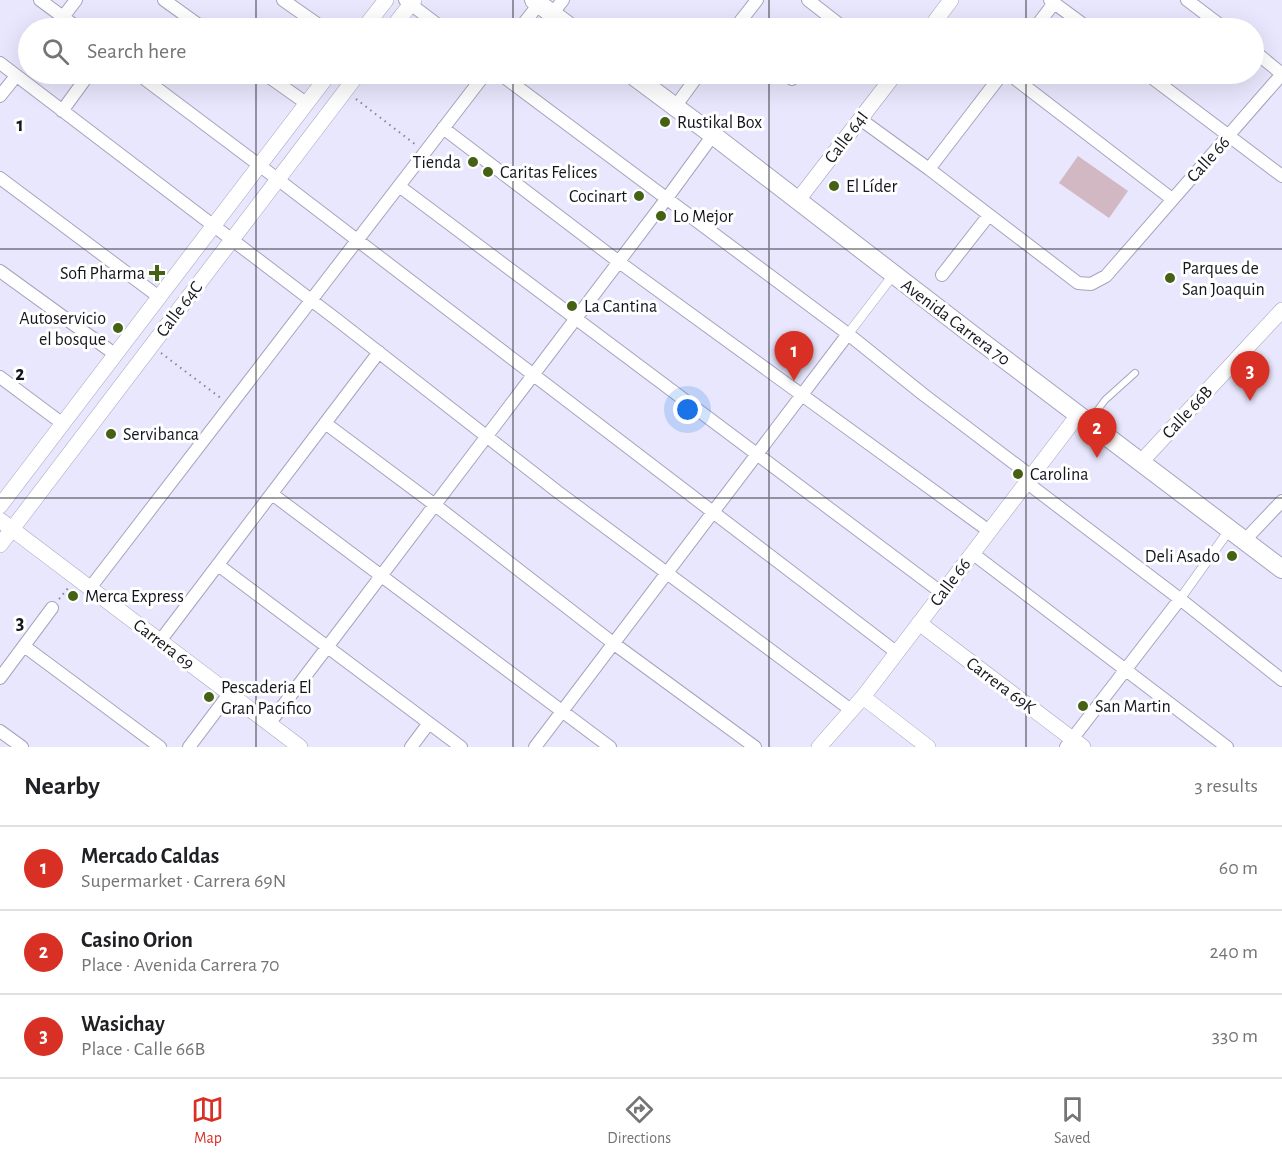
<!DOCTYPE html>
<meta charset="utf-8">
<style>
body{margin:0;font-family:"Alegreya Sans",sans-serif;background:#f2f2f2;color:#202124}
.you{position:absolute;left:688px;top:410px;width:21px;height:21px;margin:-15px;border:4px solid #fff;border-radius:50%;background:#1a73e8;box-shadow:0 0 0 9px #1a73e833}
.badge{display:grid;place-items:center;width:39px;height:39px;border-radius:50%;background:#d93025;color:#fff;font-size:20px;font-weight:700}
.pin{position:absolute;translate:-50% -50px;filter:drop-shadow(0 2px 3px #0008)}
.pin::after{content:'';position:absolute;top:32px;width:21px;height:18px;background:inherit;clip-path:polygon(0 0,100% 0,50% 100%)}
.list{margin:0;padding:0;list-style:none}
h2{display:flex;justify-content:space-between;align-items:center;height:78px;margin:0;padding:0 24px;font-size:26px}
h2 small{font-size:20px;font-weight:400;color:#757577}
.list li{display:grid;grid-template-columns:39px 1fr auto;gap:18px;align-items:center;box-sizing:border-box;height:84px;padding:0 24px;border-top:2px solid #e0e0e0}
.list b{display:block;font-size:22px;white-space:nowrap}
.list p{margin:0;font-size:20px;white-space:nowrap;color:#757577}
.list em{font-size:20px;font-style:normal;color:#757577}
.icon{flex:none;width:33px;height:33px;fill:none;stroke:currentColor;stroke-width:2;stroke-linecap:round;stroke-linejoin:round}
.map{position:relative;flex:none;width:1282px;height:747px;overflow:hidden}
.search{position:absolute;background:#fff;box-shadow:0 6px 24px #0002;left:18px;right:18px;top:18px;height:66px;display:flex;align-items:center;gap:15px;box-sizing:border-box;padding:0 21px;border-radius:33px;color:#757577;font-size:22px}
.sheet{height:330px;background:#fff}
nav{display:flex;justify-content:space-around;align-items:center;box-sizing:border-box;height:84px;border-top:2px solid #e0e0e0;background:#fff;font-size:16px;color:#757577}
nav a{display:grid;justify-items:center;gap:3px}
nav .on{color:#d93025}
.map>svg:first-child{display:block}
.green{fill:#d1b8c2}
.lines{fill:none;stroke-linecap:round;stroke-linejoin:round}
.service-casing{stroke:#a5a4bc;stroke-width:8}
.pedestrian-casing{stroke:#a5a4bc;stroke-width:10}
.minor-casing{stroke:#a5a4bc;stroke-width:14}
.tertiary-casing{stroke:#a5a4bc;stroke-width:16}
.secondary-casing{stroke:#a5a4bc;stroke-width:20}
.path{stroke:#848493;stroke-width:2;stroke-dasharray:1.5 4.5;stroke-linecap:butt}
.service{stroke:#fff;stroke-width:6}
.pedestrian{stroke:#fff;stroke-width:9}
.minor{stroke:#fff;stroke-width:12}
.tertiary{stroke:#fff;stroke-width:15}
.secondary{stroke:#fff;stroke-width:18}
.grid{fill:none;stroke:#15151e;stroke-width:1.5;stroke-opacity:0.55}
.poi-dot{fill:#456113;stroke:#fff;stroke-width:2}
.labels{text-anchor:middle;stroke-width:6;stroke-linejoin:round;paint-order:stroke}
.poi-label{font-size:18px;fill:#15151e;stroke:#fff;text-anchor:start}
.street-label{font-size:18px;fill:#15151e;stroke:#fff}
.grid-label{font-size:20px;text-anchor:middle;font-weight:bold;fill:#15151e;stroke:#fff;stroke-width:6;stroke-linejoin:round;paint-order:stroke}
</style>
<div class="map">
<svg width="1282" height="747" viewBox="0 0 1282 747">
<rect width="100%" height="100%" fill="#e8e7fd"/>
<!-- green -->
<path class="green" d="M1078 156 1128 191 1109 218 1059 183Z"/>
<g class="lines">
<!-- service casing -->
<g class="service-casing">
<path id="service" d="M1089 422 1105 400 1135 373"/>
</g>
<!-- pedestrian casing -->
<g class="pedestrian-casing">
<path id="pedestrian" d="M848 334 894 274
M1180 599 1230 529"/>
</g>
<!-- minor casing -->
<g class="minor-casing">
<path id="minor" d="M40 0 78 28
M164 0 203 28
M283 0 323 28
M405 0 442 28
M808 0 844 28
M1050 0 1088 28
M1187 0 1224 28
M552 14 563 0
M63 17 76 0
M520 28 539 4
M735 28 757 0
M1035 28 1054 3
M1254 51 1282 74
M0 63 336 319 558 492 851 710
M138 74 259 165 896 652
M265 74 306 103
M500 74 848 334 924 395 1031 476
M1009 74 1172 199
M1147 74 1282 176
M792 79 797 74
M0 96 16 76
M675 107 699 74
M62 111 89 74
M860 119 929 169 1078 283 1091 284 1106 276 1282 74
M443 128 619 262 989 531
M929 169 1002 74
M0 178 159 297
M399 186 942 593
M0 271 116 355
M942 275 989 215
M0 377 63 424
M325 423 435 505 613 643 755 747
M1026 482 1180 599 1282 680
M272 494 610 747
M1244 541 1282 501
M972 553 1227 747
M218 565 461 747
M90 588 485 74
M160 641 379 352
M24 646 160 747
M0 678 52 608
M269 724 667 198 713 135
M0 731 22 747
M189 747 229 694
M411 747 429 723
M535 747 848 334
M1066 747 1180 599"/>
</g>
<!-- tertiary casing -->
<g class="tertiary-casing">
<path id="tertiary" d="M364 28 386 0
M392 28 414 0
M930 28 951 0
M798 200 895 74
M1141 462 1282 310
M0 506 329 74
M0 520 300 747
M0 545 358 74
M919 623 1083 747
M863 697 928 747
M819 747 863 697 1078 415"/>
</g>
<!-- secondary casing -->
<g class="secondary-casing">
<path id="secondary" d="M534 0 571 28
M631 74 713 135 970 333 1282 569"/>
</g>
<!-- path -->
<path class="path" d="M356 99 416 145
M161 353 222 399
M59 599 69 587"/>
<!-- service -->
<use href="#service" class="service"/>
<!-- pedestrian -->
<use href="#pedestrian" class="pedestrian"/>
<!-- minor -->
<use href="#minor" class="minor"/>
<!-- tertiary -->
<use href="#tertiary" class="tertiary"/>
<!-- secondary -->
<use href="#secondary" class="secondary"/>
</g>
<!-- grid -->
<path class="grid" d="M256 0V28M513 0V28M769 0V28M1026 0V28M256 74V747M513 74V747M769 74V747M1026 74V747M0 249H1282M0 498H1282"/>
<!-- markers -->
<g class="poi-dot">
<circle cx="665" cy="122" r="6"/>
<circle cx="473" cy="162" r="6"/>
<circle cx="488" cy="172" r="6"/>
<circle cx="834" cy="186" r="6"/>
<circle cx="639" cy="196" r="6"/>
<circle cx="661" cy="216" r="6"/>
<path d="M154 264h6v6h6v6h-6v6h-6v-6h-6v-6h6z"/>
<circle cx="1170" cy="278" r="6"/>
<circle cx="572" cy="306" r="6"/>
<circle cx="118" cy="328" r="6"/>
<circle cx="111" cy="434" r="6"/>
<circle cx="1018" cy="474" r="6"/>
<circle cx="1232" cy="556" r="6"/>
<circle cx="73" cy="596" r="6"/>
<circle cx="209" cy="697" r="6"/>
<circle cx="1083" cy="706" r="6"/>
</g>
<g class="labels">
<!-- poi labels -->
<g class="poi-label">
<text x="677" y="128">Rustikal Box</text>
<text x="461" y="168" text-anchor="end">Tienda</text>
<text x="500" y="178">Caritas Felices</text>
<text x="846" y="192">El Líder</text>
<text x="627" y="202" text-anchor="end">Cocinart</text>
<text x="673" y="222">Lo Mejor</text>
<text x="1182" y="274">Parques de<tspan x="1182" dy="21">San Joaquin</tspan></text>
<text x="145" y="279" text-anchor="end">Sofi Pharma</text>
<text x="584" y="312">La Cantina</text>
<text x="106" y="324" text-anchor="end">Autoservicio<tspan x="106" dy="21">el bosque</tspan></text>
<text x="123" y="440">Servibanca</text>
<text x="1030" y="480">Carolina</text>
<text x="1220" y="562" text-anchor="end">Deli Asado</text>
<text x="85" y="602">Merca Express</text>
<text x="221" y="693">Pescaderia El<tspan x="221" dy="21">Gran Pacifico</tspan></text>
<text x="1095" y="712">San Martin</text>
</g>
<!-- street labels -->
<g class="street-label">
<text transform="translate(846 137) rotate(-53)" y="6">Calle 64I</text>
<text transform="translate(1208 159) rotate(-48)" y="6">Calle 66</text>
<text transform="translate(179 309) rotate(-53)" y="6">Calle 64C</text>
<text transform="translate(956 322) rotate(37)" y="6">Avenida Carrera 70</text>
<text transform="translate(1187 412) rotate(-47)" y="6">Calle 66B</text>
<text transform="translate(950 582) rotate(-53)" y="6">Calle 66</text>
<text transform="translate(164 644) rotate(37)" y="6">Carrera 69</text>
<text transform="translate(1001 685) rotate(37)" y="6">Carrera 69K</text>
</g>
</g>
<g class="grid-label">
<text x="20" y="131">1</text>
<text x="20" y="380">2</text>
<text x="20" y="629">3</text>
</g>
</svg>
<div class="you"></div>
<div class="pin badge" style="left:794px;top:381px">1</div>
<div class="pin badge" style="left:1097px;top:458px">2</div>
<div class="pin badge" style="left:1250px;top:401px">3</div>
<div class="search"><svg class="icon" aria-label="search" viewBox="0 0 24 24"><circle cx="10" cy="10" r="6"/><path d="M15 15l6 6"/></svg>Search here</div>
</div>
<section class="sheet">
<h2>Nearby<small>3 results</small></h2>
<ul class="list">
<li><span class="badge">1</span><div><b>Mercado Caldas</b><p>Supermarket · Carrera 69N</p></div><em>60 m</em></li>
<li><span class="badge">2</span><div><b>Casino Orion</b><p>Place · Avenida Carrera 70</p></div><em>240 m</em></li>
<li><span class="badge">3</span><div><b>Wasichay</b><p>Place · Calle 66B</p></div><em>330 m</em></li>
</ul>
</section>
<nav>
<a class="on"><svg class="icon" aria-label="map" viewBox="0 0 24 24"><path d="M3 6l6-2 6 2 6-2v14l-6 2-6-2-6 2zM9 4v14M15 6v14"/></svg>Map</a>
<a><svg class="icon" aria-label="directions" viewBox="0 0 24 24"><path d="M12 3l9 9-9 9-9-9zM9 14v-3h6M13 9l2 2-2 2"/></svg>Directions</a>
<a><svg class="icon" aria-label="saved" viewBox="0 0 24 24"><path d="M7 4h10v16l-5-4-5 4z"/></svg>Saved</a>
</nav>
